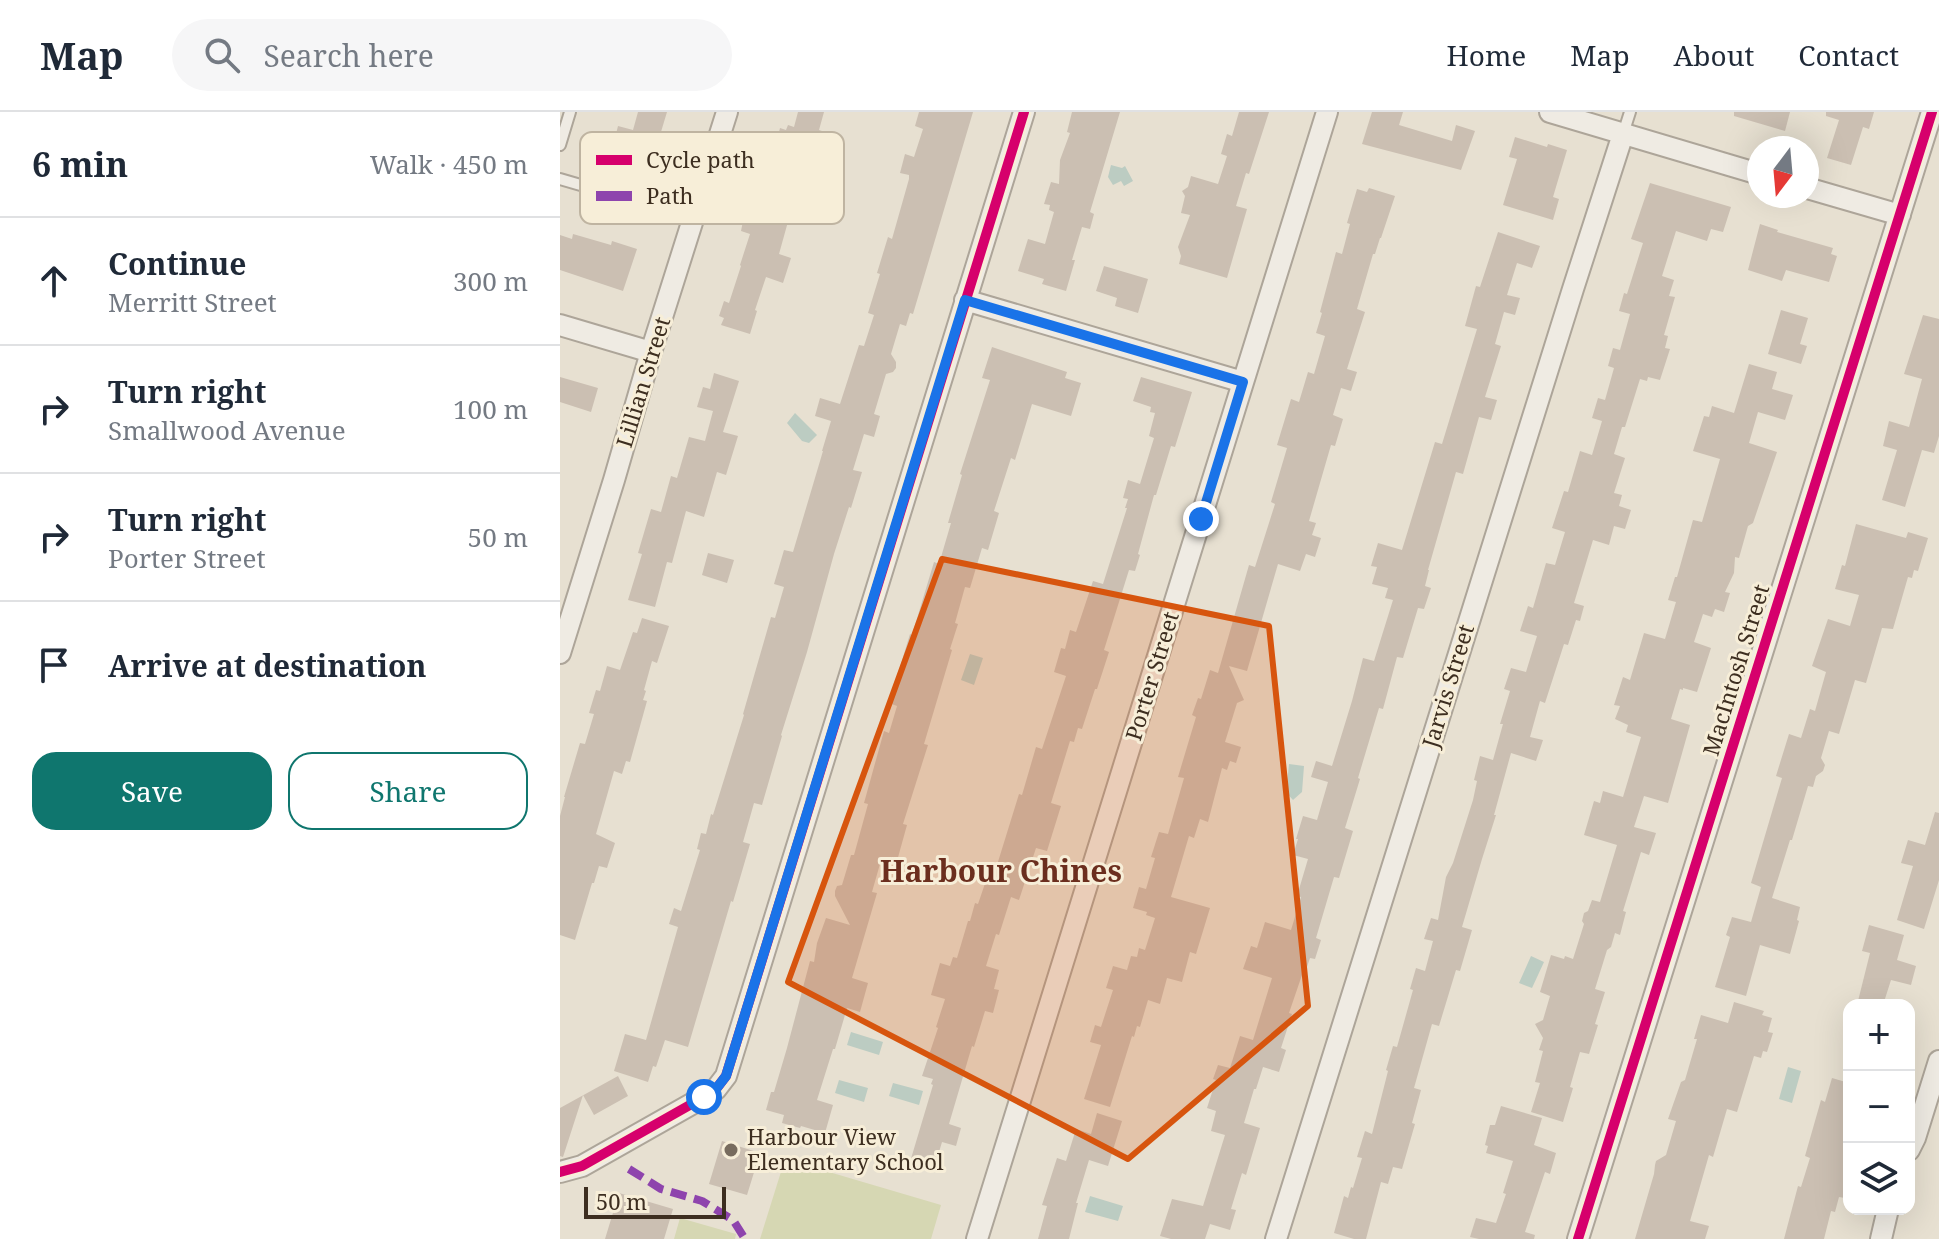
<!DOCTYPE html>
<meta charset="utf-8">
<style>
body{margin:0;font-family:"Noto Serif",serif;background:#f6f6f7;color:#1f2937}
.controls{position:absolute;right:24px;bottom:24px;display:grid;overflow:hidden;border-radius:16px;box-shadow:0 8px 32px #0002}
.controls button{width:72px;height:72px;display:grid;place-items:center;padding:0;border:0;border-bottom:2px solid #e0e1e3;background:#fff;color:#1f2937;font:40px sans-serif}
.compass{position:absolute;left:1187px;top:24px;width:72px;height:72px;border-radius:50%;background:#fff;box-shadow:0 8px 32px #0002;rotate:196deg}
.scale{position:absolute;left:24px;bottom:20px;width:142px;box-sizing:border-box;padding-left:8px;border:4px solid #3d2e20;border-top:0;font-size:22px;line-height:28px;white-space:nowrap;color:#3d2e20;-webkit-text-stroke:6px #f7eed8;paint-order:stroke}
.stop{position:absolute;width:24px;height:24px;margin:-18px;border:6px solid #1a73e8;border-radius:50%;background:#fff}
.stop.end{background:#1a73e8;border-color:#fff;box-shadow:0 2px 8px #0008}
.list{margin:0;padding:0;list-style:none}
h2{display:flex;justify-content:space-between;align-items:center;height:104px;margin:0;padding:0 32px;font-size:34px}
h2 small{font-size:26px;font-weight:400;color:#747a83}
.list li{display:grid;grid-template-columns:52px 1fr auto;gap:24px;align-items:center;box-sizing:border-box;height:128px;padding:0 32px;border-top:2px solid #e0e1e3}
.list b{display:block;font-size:30px;white-space:nowrap}
.list p{margin:0;font-size:26px;white-space:nowrap;color:#747a83}
.list em{font-size:26px;font-style:normal;color:#747a83}
.actions{display:flex;gap:16px;padding:24px 32px}
.actions a{flex:1;padding:18px 0;border:2px solid #0f766e;border-radius:24px;text-align:center;font-size:28px;color:#0f766e}
.actions .main{background:#0f766e;color:#fff}
.icon{flex:none;width:44px;height:44px;fill:none;stroke:currentColor;stroke-width:2;stroke-linecap:round;stroke-linejoin:round}
.map{position:relative;flex:none;width:1379px;height:1127px;overflow:hidden}
header{display:flex;align-items:center;gap:48px;box-sizing:border-box;height:112px;padding:0 40px;background:#fff;border-bottom:2px solid #e0e1e3}
header strong{font-size:38px}
nav{display:flex;gap:44px;margin-inline-start:auto;font-size:28px}
.search{width:560px;height:72px;background:#f6f6f7;display:flex;align-items:center;gap:20px;box-sizing:border-box;padding:0 28px;border-radius:44px;color:#747a83;font-size:30px}
main{display:flex}
aside{flex:1;background:#fff}
.map>svg:first-child{display:block}
.green{fill:#d6d7b3}
.water{fill:#bcccc2}
.building{fill:#cbbfb2}
.lines{fill:none;stroke-linecap:round;stroke-linejoin:round}
.lane-casing{stroke:#ada599;stroke-width:14}
.street-casing{stroke:#ada599;stroke-width:24}
.lane{stroke:#efebe3;stroke-width:10}
.street{stroke:#efebe3;stroke-width:20}
.quiet{stroke:#8e44ad;stroke-width:8;stroke-dasharray:16 8;stroke-linecap:butt}
.cycleway-casing{stroke:#f7eed8;stroke-width:15}
.cycleway{stroke:#d6006c;stroke-width:10}
.route{stroke:#1a73e8;stroke-width:10}
.marked{fill:#d7550e;fill-opacity:0.2;stroke:#d7550e;stroke-width:6;stroke-linejoin:round}
.poi-dot{fill:#786c5e;stroke:#f7eed8;stroke-width:3}
.labels{text-anchor:middle;stroke-width:6;stroke-linejoin:round;paint-order:stroke}
.street-label{font-size:22px;fill:#3d2e20;stroke:#f7eed8}
.poi-label{font-size:22px;fill:#3d2e20;stroke:#f7eed8;text-anchor:start}
.district-label{font-size:30px;font-weight:bold;fill:#6b2e1e;stroke:#f7eed8}
.key{fill:#f7eed8;stroke:#bfb4a1;stroke-width:2}
.key-label{font-size:22px;fill:#3d2e20}
</style>
<header>
<strong>Map</strong>
<div class="search"><svg class="icon" aria-label="search" viewBox="0 0 24 24"><circle cx="10" cy="10" r="6"/><path d="M15 15l6 6"/></svg>Search here</div>
<nav><a>Home</a><a>Map</a><a>About</a><a>Contact</a></nav>
</header>
<main>
<aside>
<h2>6 min<small>Walk · 450 m</small></h2>
<ul class="list">
<li><svg class="icon" aria-label="ahead" viewBox="0 0 24 24"><path d="M12 20V5M6 11l6-6 6 6"/></svg><div><b>Continue</b><p>Merritt Street</p></div><em>300 m</em></li>
<li><svg class="icon" aria-label="right" viewBox="0 0 24 24"><path d="M7 20v-9h11M14 6l5 5-5 5"/></svg><div><b>Turn right</b><p>Smallwood Avenue</p></div><em>100 m</em></li>
<li><svg class="icon" aria-label="right" viewBox="0 0 24 24"><path d="M7 20v-9h11M14 6l5 5-5 5"/></svg><div><b>Turn right</b><p>Porter Street</p></div><em>50 m</em></li>
<li><svg class="icon" aria-label="arrive" viewBox="0 0 24 24"><path d="M6 21V4h12l-3 4 3 4H6"/></svg><div><b>Arrive at destination</b></div></li>
</ul>
<div class="actions"><a class="main">Save</a><a>Share</a></div>
</aside>
<div class="map">
<svg width="1379" height="1127" viewBox="0 0 1379 1127">
<rect width="100%" height="100%" fill="#e7e0d1"/>
<!-- green -->
<path class="green" d="M225 1047 381 1093 371 1127H200Z
M120 1106 176 1122 175 1127H114Z"/>
<!-- water -->
<path class="water" d="M551 53 562 56 565 54 573 69 564 74 561 69 553 73 548 65Z
M235 301 257 323 249 331 242 329 227 311Z
M410 542 423 546 414 573 401 568Z
M729 652 744 654 742 680 733 688 723 677 727 672Z
M971 844 984 850 972 876 959 871Z
M291 920 323 930 319 943 287 933Z
M1228 955 1241 959 1232 991 1219 987Z
M279 968 308 976 304 990 275 981Z
M333 971 363 979 359 993 329 984Z
M530 1084 563 1094 558 1109 525 1100Z"/>
<!-- building -->
<path class="building" d="M78 0H107L84 76 52 67 62 32 54 30 58 14 73 18Z
M238 0H264L259 18 265 20 264 23 274 26 263 65 252 62V65L245 63 233 107 229 106 219 142 231 146 223 171 206 165 195 198 197 199 190 222 161 213 164 206 159 204 164 189 169 191 181 154 180 153 190 122 181 119 183 109 189 87H192L197 70 199 71 210 26 217 28 220 16 226 18 228 13 234 15Z
M359 0H413L353 202 350 201 346 214 340 212 331 242 336 250V256L333 260 326 262 314 302 320 304 314 325 304 322 293 358 302 360 291 396 289 395 274 442 247 540 221 623 222 624 202 693 194 691 183 730 190 732 173 790 171 789 128 935 105 928 96 955 93 954 88 970 54 959 65 922 86 928 118 815 109 812 114 796 121 799 140 738 137 737 141 721 146 722 151 702 153 703 184 603 183 602 211 505 215 506 224 475 214 472 224 438 233 440 263 339H262L271 309 255 304 260 286 280 292 299 233 304 234 314 203 308 201 320 162 317 161 328 125 332 127 349 67V63L340 61 345 42 354 45 363 17 355 14Z
M512 0H560L530 100 534 102 530 117 522 115 512 148H515L506 179 482 172 484 167 458 159 468 127 485 132 494 100 489 98 490 93 484 92 491 70 499 72 500 48 510 21 507 20Z
M679 0H709L689 62 686 61 676 94 687 97 667 166 619 152 621 144 618 135 630 103 621 101 625 84 622 79 628 75 631 64 658 72 667 44 661 42 667 22 672 24Z
M812 0H843L839 13 892 29 896 13 915 19 901 58 802 32Z
M1174 0H1230L1225 19 1174 4Z
M1266 0H1314L1309 17 1303 15 1291 53 1267 46 1279 8 1266 4Z
M955 25 987 35 988 32 1007 38 993 85 999 87 993 108 943 93 957 47 949 45Z
M1090 71 1171 95 1163 120 1151 117 1147 129 1116 119 1102 164 1114 168 1109 184 1115 185 1104 223 1108 224 1105 236 1110 237 1100 268 1088 265 1087 269 1080 267 1065 315H1062L1054 342 1065 346 1054 381 1062 383 1059 394 1071 398 1065 417 1054 414 1049 433 1033 428 1014 491 1024 494 1020 509 1016 508 1008 533 1004 532 985 591 980 589 970 625 983 628 976 649 951 641 934 703H936L922 747 902 815 912 818 900 859 896 858 879 914 872 912 854 976 861 978 852 1011 855 1012 842 1057 833 1055 828 1072 821 1070 806 1127H794L774 1121 784 1084 788 1086 791 1075 793 1076 802 1046 797 1045 805 1019 812 1022 828 959 826 958 833 934 837 935 853 878 850 877 856 856 865 859 873 829 864 827 871 806 878 808 886 765 893 751 913 688 917 669 914 668 920 644 933 648 943 612H940L950 579 944 577 951 556 966 560 977 524 960 519 968 494 973 496 986 451 995 453 1005 420 992 416 1004 379 1008 380 1020 339 1032 343 1042 309 1032 306 1038 286 1045 288 1054 256 1048 254 1053 236 1060 238 1070 202 1059 199 1064 181 1067 182 1083 131 1071 127Z
M809 76 835 84 821 126H820L815 142H813L797 197 805 200 787 257 797 260 791 279 781 276 773 303 783 307 775 334 771 333 749 409 756 411 752 423 761 426 755 445 746 442 740 459 718 452 687 559 669 554 684 588 677 591 665 630 681 635 676 651 670 649 667 658 662 656 648 710 640 707 634 726 629 724 611 785 650 796 636 842 630 840 622 870 607 866 600 892 588 888 580 915 577 914 574 925 572 924 550 995 524 987 541 933 530 930 535 913 541 915 553 878 546 876 553 854 567 858 571 844 577 845 579 836 585 838 595 806 586 803 587 800 573 796 579 775 586 777 595 746 591 745 599 720 608 722 624 666 618 665 636 605 632 603 638 586 641 587 650 558 658 561 689 453 695 455 715 392 711 390 727 336 717 333 731 287 739 290 748 260 754 262 765 224 756 221 762 201 760 200 776 140 782 142 790 112 787 111 797 77 807 80Z
M1200 112 1218 118 1217 120 1273 136 1271 142 1277 144 1269 170 1226 158 1222 169 1188 158Z
M938 120 980 134 972 156 957 151 947 183 960 186 955 203 944 200 935 232 941 234 925 285 937 288 931 308 919 305 903 362 896 360 868 458H869L865 474 871 476 864 497 858 496 843 546 837 545 823 597 819 596 798 666 800 667 785 716 793 719 779 766 774 765 756 826 761 828 755 847 750 846 744 864 742 863 729 901 732 902 721 936 726 938 719 960 703 955 696 977H694L684 1011 700 1016 686 1063 682 1061 671 1097 676 1098 670 1118 650 1112 645 1127H611L600 1124 612 1087 643 1094 665 1023 651 1019 656 999 647 996 656 968 653 967 658 953 670 956 680 924 693 928 712 866 683 857 691 834 697 836 705 810 731 818 741 785 737 784 748 747 733 743 738 727H736L743 704 757 708 768 670 751 665 756 649 772 654 792 589 803 546 814 549 833 488 825 486 828 476 812 472 817 455 811 454 818 431 842 438 875 330 882 332 917 217 905 214 916 174 920 175Z
M13 122 51 133 52 129 77 137 63 179 0 158V123L12 127Z
M544 154 588 167 578 201 555 194 557 186 536 179Z
M1221 198 1248 206 1240 232 1247 234 1241 252 1208 242Z
M1363 203 1379 207V324L1374 341 1362 338 1345 395 1322 388 1337 338 1323 334 1329 309 1349 315 1362 267 1344 262Z
M432 235 507 260 505 266 521 271 511 304 472 292 455 348 451 346 434 399 439 401 428 438 422 436 410 476 405 475 395 511 398 512 390 537 392 538 364 632 368 633 343 712 347 713 337 749 322 745 312 780 317 781 292 866 308 871 300 900 287 896 275 937H273L257 988 273 993 265 1021 241 1014 240 1016 222 1011 224 1003 206 998 211 980H214L227 936 250 849 254 850 257 831 266 806 290 813 275 784V779L277 774 282 773 291 743H294L308 692 304 691 324 619 329 621 337 594 329 591 350 522 352 523 374 450 379 452 391 411H388L402 363 400 362 430 268 422 266Z
M1189 252 1217 260 1212 277 1233 283 1225 308 1198 300 1189 331 1217 340 1193 411 1188 414 1179 446 1175 445 1174 461 1165 480 1170 481 1164 500 1155 497 1152 505 1143 502 1134 530 1151 536 1137 580 1123 576V578L1120 577 1111 607 1130 613 1108 691 1084 684 1074 715 1096 721 1089 743 1081 740 1063 799 1066 800 1060 823 1055 821 1051 835 1047 838 1035 877 1045 880 1035 912 1038 913 1029 942 1020 940 1010 975 1013 976 1003 1010 971 1000 980 971 975 970 983 939 979 938 983 926 975 912 983 908 990 884 980 880 991 843 1004 847 1005 844 1013 847 1024 812 1022 809 1024 801 1028 799 1032 788 1040 790 1057 733 1024 723 1034 689 1040 691 1043 679 1063 685 1081 625 1066 620 1068 613 1055 607 1060 594 1054 593 1063 565 1070 568 1084 521 1105 527 1116 490 1108 488 1115 465H1117L1133 408 1142 410 1160 347 1133 339 1144 304 1149 305 1152 294 1174 301Z
M154 261 179 269 163 320 178 324 166 363 157 360 144 405 126 399 112 451 107 450 95 495 68 488 82 442 78 441 91 397 101 400 111 364 117 366 129 325 145 329 153 299 137 295 143 275 150 277Z
M0 265 38 276 31 300 0 290Z
M581 265 632 280 615 335 611 334 596 383H594L578 442 580 443 575 459 569 458 544 538 549 540 537 577H535L522 617 518 616 514 630 510 629 491 691 501 694 487 739 476 736 459 788 451 785 439 823 436 822 426 854 439 858 434 877 439 878 433 901 425 899 414 935 412 934 389 1012 401 1016 396 1034 382 1030 374 1057 350 1050 373 973 371 972 373 967 362 964 378 916 376 915 385 887 371 883 380 851 390 854 393 845 397 846 408 809H410L415 791 418 792 432 751 437 753 459 682 462 683 476 635 482 637 506 564 494 560 501 536 505 537 510 518 516 520 533 469 543 472 567 396H565L568 387 563 386 568 368 580 372 594 326 589 324 595 301 590 300 591 295 573 289Z
M1296 412 1346 426 1348 420 1368 426 1358 459 1354 458 1352 466 1348 465 1333 517 1322 516 1306 571 1295 568 1279 622 1269 619 1261 646 1265 653 1263 659 1256 664 1253 675 1248 674 1232 728H1230L1212 786 1240 795 1237 808 1239 809 1230 842 1200 833 1186 884 1155 875 1170 825 1166 823 1172 805 1191 810 1201 775 1191 771 1222 666 1216 664 1229 622 1241 626 1250 597 1255 599 1266 560 1252 554 1268 507 1290 514 1299 483 1275 477 1282 453 1285 454Z
M148 441 174 448 167 471 142 463Z
M82 506 109 514 97 551 92 549 84 578 86 579 83 588 87 589 70 650 66 649 62 662 54 659 36 722 55 731 47 756 39 754 34 771H32L15 828 0 823V704L5 685H4L20 631 25 632 34 602 29 601 36 578 40 579 47 554 60 558 73 520 77 521Z
M1375 700 1379 701V768L1364 817 1337 808 1353 754 1341 751 1348 728 1365 733Z
M1309 813 1344 823 1337 848 1356 854 1351 873 1331 868 1323 893H1297L1310 841 1302 839Z
M1174 890 1204 899 1202 903 1212 906 1208 920 1213 921 1207 940 1203 939 1201 946 1194 944 1177 1000 1167 997 1153 1045 1149 1043 1130 1109 1149 1114 1145 1127H1075L1094 1062 1095 1053 1096 1049 1106 1043 1116 1009 1108 1007 1121 970 1125 968 1137 927H1134L1141 903 1168 911Z
M58 964 68 984 34 1003 23 983 3 1045 0 1044V996Z
M1272 966 1289 971V1072L1285 1086 1279 1085 1275 1100 1271 1099 1264 1127H1224L1238 1074 1241 1075 1250 1046 1245 1044 1261 988 1265 990Z
M941 994 982 1006 974 1033 996 1041 990 1062 985 1060 965 1120 975 1123 974 1127H919L910 1125 916 1106 936 1111 946 1082 943 1081 953 1049 926 1041 928 1034 925 1033 930 1013H935Z
M537 1001 562 1009 548 1054 529 1048 516 1091H518L509 1127H478L487 1094 482 1093 497 1046 506 1049 516 1017 531 1022Z
M162 1029 200 1041 187 1083 149 1072Z
M59 1081 113 1097 104 1127H45Z"/>
<g class="lines">
<!-- lane casing -->
<g class="lane-casing">
<path id="lane" d="M1063 22 1070 0
M0 33 10 0
M0 67 134 106"/>
</g>
<!-- street casing -->
<g class="street-casing">
<path id="street" d="M990 0 1199 62
M1247 76 1340 103
M405 188 683 270
M0 213 91 240
M0 541 54 368 91 240 167 0
M1349 1038 1355 1026 1379 949
M0 1060 22 1054 144 985 156 977 166 964 464 0
M417 1127 767 0
M716 1127 1013 177 1063 22
M1018 1127 1372 0
M1321 1127 1328 1097"/>
</g>
<!-- lane -->
<use href="#lane" class="lane"/>
<!-- street -->
<use href="#street" class="street"/>
<!-- quiet -->
<path class="quiet" d="M69 1057 101 1077 142 1089 173 1108 185 1127"/>
<!-- cycleway casing -->
<g class="cycleway-casing">
<path id="cycleway" d="M0 1060 22 1054 144 985 156 977 166 964 464 0
M1018 1127 1372 0"/>
</g>
<!-- cycleway -->
<use href="#cycleway" class="cycleway"/>
</g>
<g class="lines">
<!-- route -->
<path class="route" d="M144 985 156 977 166 964 405 188 683 270 641 407"/>
</g>
<!-- marked area -->
<path class="marked" d="M382 447 709 514 748 894 568 1047 228 870Z"/>
<!-- markers -->
<circle class="poi-dot" cx="171" cy="1038" r="8"/>
<g class="labels">
<!-- street labels -->
<g class="street-label">
<text transform="translate(83 270) rotate(-73)" y="8">Lillian Street</text>
<text transform="translate(1176 558) rotate(-73)" y="8">MacIntosh Street</text>
<text transform="translate(592 564) rotate(-73)" y="8">Porter Street</text>
<text transform="translate(888 574) rotate(-73)" y="8">Jarvis Street</text>
</g>
<!-- poi labels -->
<g class="poi-label">
<text x="187" y="1033">Harbour View<tspan x="187" dy="25">Elementary School</tspan></text>
</g>
<!-- district labels -->
<g class="district-label">
<text x="441" y="770">Harbour Chines</text>
</g>
</g>
<!-- legend -->
<rect x="20" y="20" width="264" height="92" rx="12" class="key"/>
<rect x="36" y="43" width="36" height="10" fill="#d6006c"/>
<rect x="36" y="79" width="36" height="10" fill="#8e44ad"/>
<g class="key-label">
<text x="86" y="56">Cycle path</text>
<text x="86" y="92">Path</text>
</g>
</svg>
<div class="controls">
<button>+</button>
<button>−</button>
<button><svg class="icon" aria-label="layers" viewBox="0 0 24 24"><path d="M12 4l9 5-9 5-9-5zM3 14l9 5 9-5"/></svg></button>
</div>
<svg class="compass" viewBox="-18 -18 36 36"><path d="M0-13l5 13h-10z" fill="#e53935"/><path d="M0 13l5-13h-10z" fill="#747a83"/></svg>
<div class="scale">50 m</div>
<div class="stop" style="left:144px;top:985px"></div>
<div class="stop end" style="left:641px;top:407px"></div>
</div>
</main>
